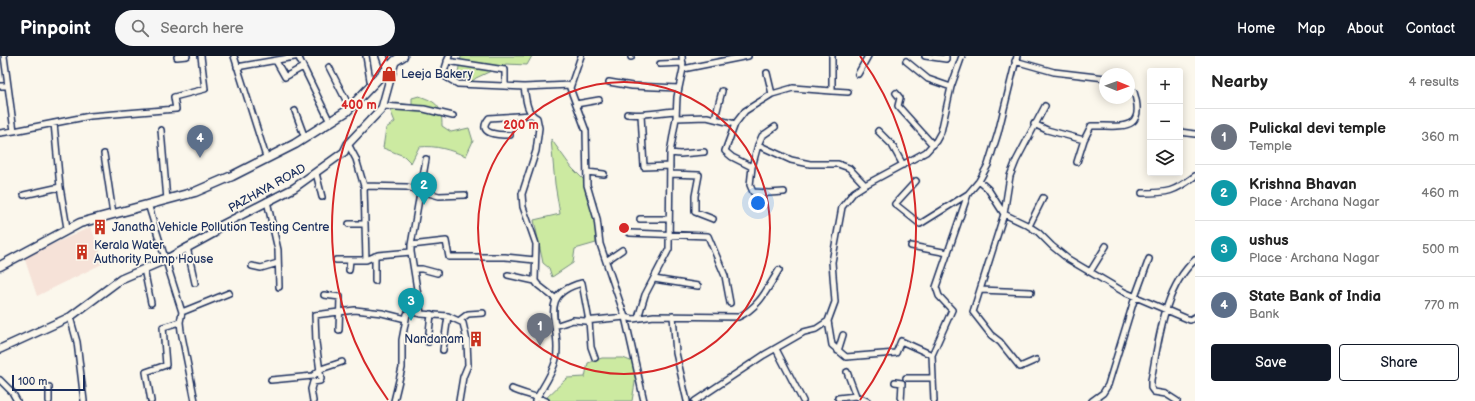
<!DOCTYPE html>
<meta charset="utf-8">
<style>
body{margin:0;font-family:"Balsamiq Sans",sans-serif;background:#f6f6f6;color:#222}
.controls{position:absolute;right:12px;top:12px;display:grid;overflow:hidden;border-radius:4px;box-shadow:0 2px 10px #0003}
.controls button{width:36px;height:36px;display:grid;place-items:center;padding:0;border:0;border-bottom:1px solid #e0e0e0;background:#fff;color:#222;font:20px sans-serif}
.compass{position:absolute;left:1099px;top:12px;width:36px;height:36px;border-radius:50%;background:#fff;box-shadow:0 2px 10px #0003;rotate:91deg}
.scale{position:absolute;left:12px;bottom:10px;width:73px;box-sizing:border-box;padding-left:4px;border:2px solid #1b2f5e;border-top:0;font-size:11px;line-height:14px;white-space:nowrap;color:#1b2f5e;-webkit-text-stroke:3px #fbf7ec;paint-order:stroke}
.you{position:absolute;left:758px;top:147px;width:14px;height:14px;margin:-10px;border:3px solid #fff;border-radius:50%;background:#1a73e8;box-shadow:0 0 0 6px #1a73e833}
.badge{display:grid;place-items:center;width:26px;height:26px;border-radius:50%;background:#111827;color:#fff;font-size:13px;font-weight:700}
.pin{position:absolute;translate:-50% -33px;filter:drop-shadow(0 1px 2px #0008)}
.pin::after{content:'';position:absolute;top:21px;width:14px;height:12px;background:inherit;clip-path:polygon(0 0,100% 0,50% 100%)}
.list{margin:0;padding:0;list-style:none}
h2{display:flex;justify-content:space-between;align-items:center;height:52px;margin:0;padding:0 16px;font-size:17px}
h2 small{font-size:13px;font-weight:400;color:#767676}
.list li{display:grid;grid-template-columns:26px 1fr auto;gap:12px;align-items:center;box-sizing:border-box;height:56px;padding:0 16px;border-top:1px solid #e0e0e0}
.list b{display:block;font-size:15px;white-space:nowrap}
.list p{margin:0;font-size:13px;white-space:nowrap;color:#767676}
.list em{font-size:13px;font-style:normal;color:#767676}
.actions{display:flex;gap:8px;padding:12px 16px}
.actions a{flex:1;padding:9px 0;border:1px solid #111827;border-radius:4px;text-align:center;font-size:14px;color:#111827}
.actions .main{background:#111827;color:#fff}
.icon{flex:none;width:22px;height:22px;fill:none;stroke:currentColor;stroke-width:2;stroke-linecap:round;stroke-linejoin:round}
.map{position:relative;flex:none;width:1195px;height:345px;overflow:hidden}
header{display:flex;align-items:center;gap:24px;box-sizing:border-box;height:56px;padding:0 20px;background:#111827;color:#fff}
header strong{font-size:19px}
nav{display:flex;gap:22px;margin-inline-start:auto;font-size:14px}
.search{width:280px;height:36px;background:#f6f6f6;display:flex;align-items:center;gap:10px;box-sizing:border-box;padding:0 14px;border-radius:22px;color:#767676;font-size:15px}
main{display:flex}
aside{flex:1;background:#fff}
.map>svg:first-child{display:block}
.built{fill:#f6e2d8}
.green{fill:#cceaa1;stroke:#748c80}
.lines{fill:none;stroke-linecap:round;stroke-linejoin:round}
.street-casing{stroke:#1b2f5e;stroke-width:8}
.secondary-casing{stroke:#1b2f5e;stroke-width:10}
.primary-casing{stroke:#1b2f5e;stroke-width:11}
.street{stroke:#fbf7ec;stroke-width:5}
.secondary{stroke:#fbf7ec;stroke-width:7}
.primary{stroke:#fbf7ec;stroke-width:8}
.ring{fill:none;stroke:#d62828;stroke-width:2}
.labels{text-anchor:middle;stroke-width:3.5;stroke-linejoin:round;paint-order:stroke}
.poi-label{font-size:12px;fill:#1b2f5e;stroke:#fbf7ec;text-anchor:start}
.street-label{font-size:12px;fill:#1b2f5e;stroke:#fbf7ec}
.centre{fill:#d62828;stroke:#fbf7ec;stroke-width:2}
.ring-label{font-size:12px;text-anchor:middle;font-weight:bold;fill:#d62828;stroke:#fbf7ec;stroke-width:3.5;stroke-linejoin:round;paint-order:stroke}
</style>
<header>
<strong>Pinpoint</strong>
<div class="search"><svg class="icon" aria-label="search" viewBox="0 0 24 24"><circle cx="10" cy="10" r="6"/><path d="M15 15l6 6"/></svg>Search here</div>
<nav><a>Home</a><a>Map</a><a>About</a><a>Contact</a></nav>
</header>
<main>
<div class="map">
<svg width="1195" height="345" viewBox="0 0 1195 345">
<rect width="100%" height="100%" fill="#fbf7ec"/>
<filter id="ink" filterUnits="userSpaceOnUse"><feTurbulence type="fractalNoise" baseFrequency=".025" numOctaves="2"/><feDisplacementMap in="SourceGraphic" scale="8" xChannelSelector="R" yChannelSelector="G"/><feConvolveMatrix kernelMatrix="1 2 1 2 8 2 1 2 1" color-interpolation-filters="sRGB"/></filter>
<g filter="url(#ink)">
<!-- built -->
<path class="built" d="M91 171 104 207 37 240 24 201Z"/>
<!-- green -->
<path class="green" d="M464 0H532L527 9 506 8 476 22 471 26 458 16 461 1Z
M419 40C437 46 442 50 442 70L451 76 469 72 473 85 466 100C449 94 437 89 419 91L411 107 404 100 383 92 386 72 395 66 389 51 396 47 412 49V42Z
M551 83 572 112 584 124 586 133 596 146V187L575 193 573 207 552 221 549 212 543 207 534 164 560 158 555 128Z
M602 302H623L638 308 632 345H543L567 322 585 321 588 307Z"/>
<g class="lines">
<!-- street casing -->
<g class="street-casing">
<path id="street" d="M234 0 266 101
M298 0 330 66
M366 0 371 30
M449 0 444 16 446 21 458 28 524 31C526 42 526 57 537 62L539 72 536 95 522 138 523 151 536 188 535 225 538 229 556 243
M581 0 570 32 586 75 587 129 597 163 600 188 625 261 644 345
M682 0 683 13 677 41 676 62 707 61 735 68 745 55 772 38 767 17
M925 0 946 3V0
M177 1 187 0
M631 1V0
M276 5 285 21 303 11
M447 5 505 14V30
M906 5 928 23 951 31
M1015 5 1054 16 1105 22
M660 8 683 7
M237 11 300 0
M329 11 350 52
M683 13 748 0
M858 18 868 0
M609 26 632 30 679 32
M0 30H8
M524 31 571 29
M832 35 848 36
M896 37 900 42 898 50 933 89
M772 38 793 32 832 35V0
M576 48 599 44
M383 50 424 53 453 60
M295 55 305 82
M627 58C643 60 660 56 676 55
M641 59 644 111 670 110
M715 62 722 35
M54 67 60 131 67 172
M735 68 725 95 732 101 752 111 750 129 753 136 769 137 784 136
M1034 68 1047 74 1084 84 1091 70C1119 69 1147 78 1134 36L1129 34
M161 74 167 144
M14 75 90 60 176 53 174 41 205 33 201 0
M878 75 892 89 903 109
M1180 76 1195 78
M0 77 14 75 4 0
M510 79C500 79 475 79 489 62L531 59
M348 88 356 103 364 130 366 204 378 199 411 196 421 258 448 260 463 267 467 285 468 309 463 321 459 345
M758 89 762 80 775 71
M670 97 680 98 704 96
M104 98 113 158
M1077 106 1084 84
M587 116 604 118
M316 117 322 141
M670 118 699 119 695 140V156L713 163
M916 125 895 148 920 168 968 138
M979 125 988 133 1004 158 1027 169 1038 176 1052 190 1068 203 1124 236 1190 264 1195 261
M865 129 926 96 936 85 941 76 951 31 962 0
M364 130 407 131 439 140 465 139
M1142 137C1168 137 1174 136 1195 120
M24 139 60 131
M267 145 278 194 279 231
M148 148 182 256 180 266 181 275 195 345
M640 163H669
M349 168H365
M1029 170 1043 142
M630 177 708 180 725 220 730 247
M411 189 426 103
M911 190 948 197
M187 191 195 227
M411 196V189L446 185 449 201H505L535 204
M375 200V225
M336 204H366
M606 205 622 194
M252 210 261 212 278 207
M144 213 151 247
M414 213H422L437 217
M349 214 350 204
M1090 216 1106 190
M508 219 535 225
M654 223 698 230
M980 234 1031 236
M324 239 340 241 339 274
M182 256 229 237
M673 260 676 297 687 345
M70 261 77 286 84 345
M638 262 645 239 669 193 670 97 676 62
M460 264 468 258 483 257
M828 265 832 289 846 301 896 297 901 285 932 299
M555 270 573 264 585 265 625 261 633 263 654 260 738 261C759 252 767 233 779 214
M428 286 431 258
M776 293 803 345
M443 294 448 260
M838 295 843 279
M1036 304 1020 311 1000 286 991 279 973 256 1004 158 1010 120 1016 105 1045 50
M847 316 856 340
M906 322H933
M0 324 12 336 17 345
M271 324 313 320 321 313 342 306
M895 326 902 327 901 345
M49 331V345
M512 333C524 338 535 340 546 345
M838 342 856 340 867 345
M151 345 146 316 166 309 163 271 180 266
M313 345 311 333 313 326 320 325 321 323 316 286 315 259 355 254 382 257 406 263
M394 345 402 312V284L407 258 413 256 421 258
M535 345C542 332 553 318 556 303 563 271 534 239 582 227L589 265 591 291 595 302
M695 345 764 299 804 276 816 273 828 265 835 246 832 206 842 151 854 136 865 129 849 112 838 108H810L791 104 758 89 752 111
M934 345 932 299 952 254 939 240 936 231 968 138 979 125 988 109 998 77 1017 0
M1092 345 1103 337 1108 329 1135 241 1149 203
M1177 345 1166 338 1154 336 1151 332V324C1159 285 1163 233 1195 204"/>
</g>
<!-- secondary casing -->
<g class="secondary-casing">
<path id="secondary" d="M383 0 388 14
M0 293 70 261 121 223 165 204 214 177 218 171 294 132 344 96 348 88 382 52 395 5"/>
</g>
<!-- primary casing -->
<g class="primary-casing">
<path id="primary" d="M0 210 80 167 195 136 232 120 295 88 347 55 395 5 403 0"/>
</g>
<!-- street -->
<use href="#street" class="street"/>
<!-- secondary -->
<use href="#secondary" class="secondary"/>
<!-- primary -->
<use href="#primary" class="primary"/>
</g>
</g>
<!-- distance rings -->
<g class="ring">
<circle cx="624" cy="172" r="146"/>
<path d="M388 344A292 292 0 0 1 388 0M860 0A292 292 0 0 1 860 344"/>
</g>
<!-- icons -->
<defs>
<g id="shop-bare" transform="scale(1.2)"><path d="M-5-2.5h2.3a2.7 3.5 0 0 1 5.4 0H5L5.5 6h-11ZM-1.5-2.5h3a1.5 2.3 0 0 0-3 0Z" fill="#c8321e" stroke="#fbf7ec" stroke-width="2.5" paint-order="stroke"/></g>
<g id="building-bare" transform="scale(1.2)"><path d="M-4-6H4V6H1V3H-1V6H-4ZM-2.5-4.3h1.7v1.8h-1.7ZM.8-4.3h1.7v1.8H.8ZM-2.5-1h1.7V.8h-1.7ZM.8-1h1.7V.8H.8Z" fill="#c8321e" stroke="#fbf7ec" stroke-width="2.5" paint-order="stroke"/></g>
</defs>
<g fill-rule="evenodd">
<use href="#shop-bare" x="389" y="18"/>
<use href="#building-bare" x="100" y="171"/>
<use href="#building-bare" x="82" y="196"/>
<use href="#building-bare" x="476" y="283"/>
</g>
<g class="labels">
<!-- poi labels -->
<g class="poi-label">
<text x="401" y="22">Leeja Bakery</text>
<text x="112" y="175">Janatha Vehicle Pollution Testing Centre</text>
<text x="94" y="193">Kerala Water<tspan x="94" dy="14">Authority Pump House</tspan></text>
<text x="464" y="287" text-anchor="end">Nandanam</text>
</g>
<!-- street labels -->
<g class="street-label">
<text transform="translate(267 132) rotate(-29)" y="4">PAZHAYA ROAD</text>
</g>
</g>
<circle cx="624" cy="172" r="6" class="centre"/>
<g class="ring-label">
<text x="359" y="53">400 m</text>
<text x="521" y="73">200 m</text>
</g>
</svg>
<div class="controls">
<button>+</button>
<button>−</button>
<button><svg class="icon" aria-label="layers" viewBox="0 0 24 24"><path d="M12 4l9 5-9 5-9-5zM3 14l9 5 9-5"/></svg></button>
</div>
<svg class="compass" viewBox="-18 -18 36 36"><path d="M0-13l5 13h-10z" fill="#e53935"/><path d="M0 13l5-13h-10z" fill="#767676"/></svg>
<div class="scale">100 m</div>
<div class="you"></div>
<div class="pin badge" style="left:540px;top:290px;background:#6b7280">1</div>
<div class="pin badge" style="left:424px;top:149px;background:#0f9aa8">2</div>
<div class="pin badge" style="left:411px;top:265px;background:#0f9aa8">3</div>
<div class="pin badge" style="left:200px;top:102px;background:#5c6f8a">4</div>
</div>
<aside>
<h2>Nearby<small>4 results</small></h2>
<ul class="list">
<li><span class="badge" style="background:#6b7280">1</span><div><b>Pulickal devi temple</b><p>Temple</p></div><em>360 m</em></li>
<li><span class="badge" style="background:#0f9aa8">2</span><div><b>Krishna Bhavan</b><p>Place · Archana Nagar</p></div><em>460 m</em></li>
<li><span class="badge" style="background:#0f9aa8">3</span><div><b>ushus</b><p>Place · Archana Nagar</p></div><em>500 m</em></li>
<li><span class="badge" style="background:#5c6f8a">4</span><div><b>State Bank of India</b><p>Bank</p></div><em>770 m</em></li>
</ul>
<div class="actions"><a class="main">Save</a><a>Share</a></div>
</aside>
</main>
